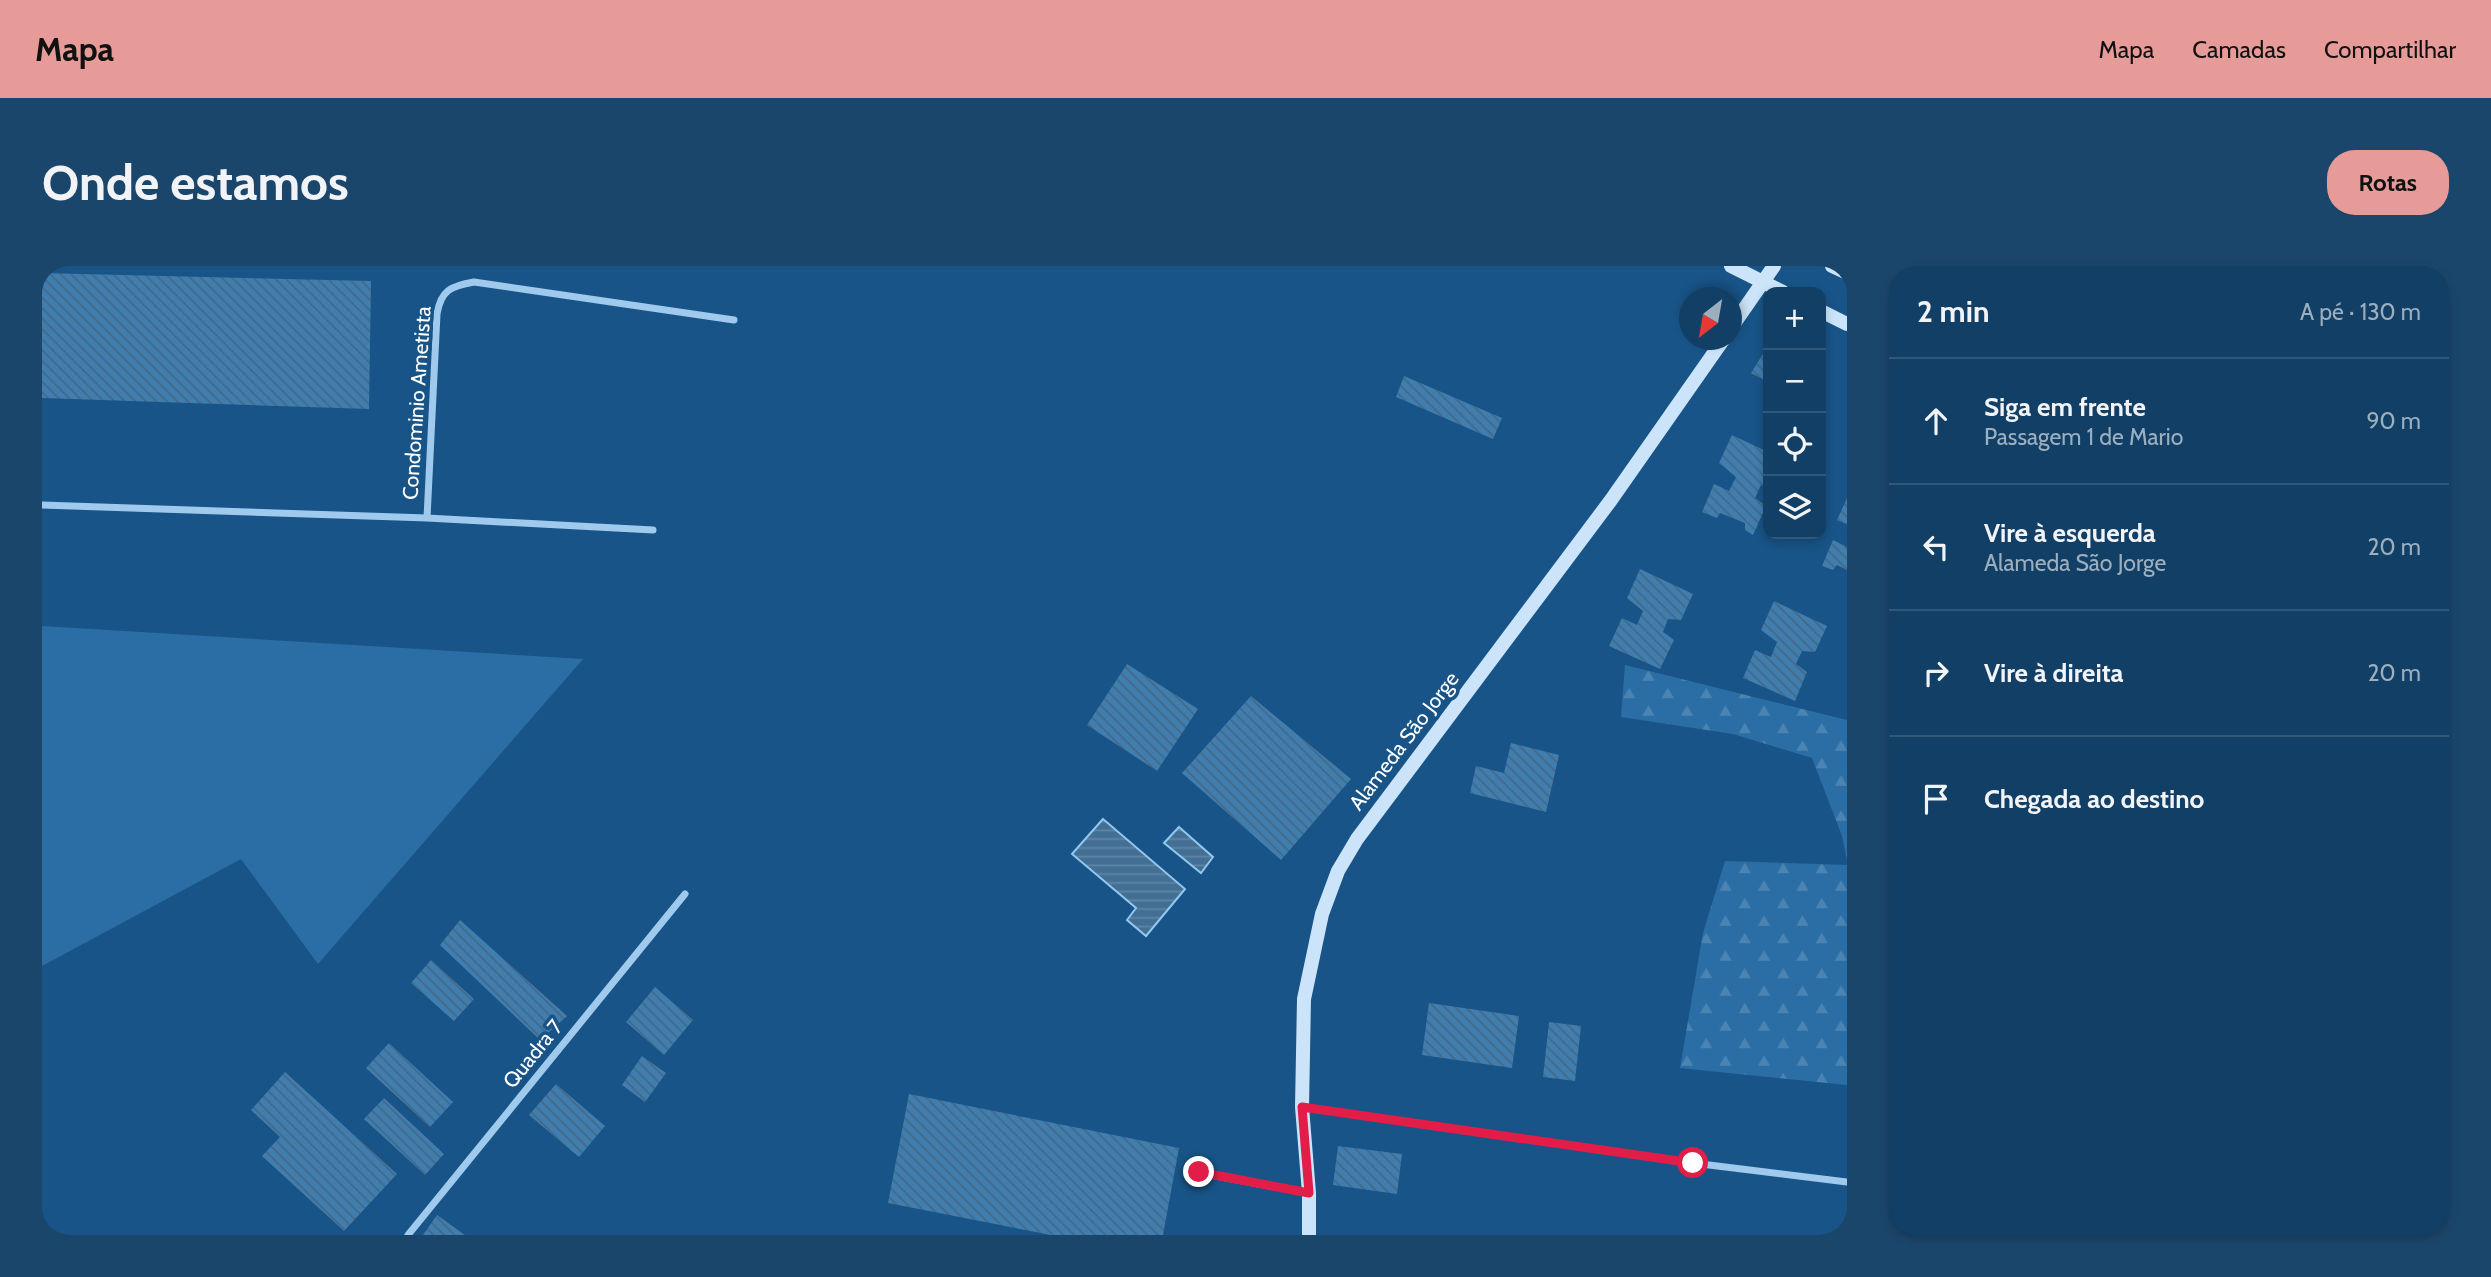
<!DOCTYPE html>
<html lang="pt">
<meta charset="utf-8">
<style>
body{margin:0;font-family:Cabin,sans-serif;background:#1b466b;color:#f1f3f6}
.controls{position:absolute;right:21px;top:21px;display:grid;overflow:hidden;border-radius:14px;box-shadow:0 4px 10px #0003}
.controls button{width:63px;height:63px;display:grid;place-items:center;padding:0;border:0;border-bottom:2px solid #315879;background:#123f65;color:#f1f3f6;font:35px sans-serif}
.compass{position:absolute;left:1637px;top:21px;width:63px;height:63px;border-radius:50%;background:#123f65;box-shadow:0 4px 10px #0003;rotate:211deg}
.stop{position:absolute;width:21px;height:21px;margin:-16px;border:5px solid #e11d48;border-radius:50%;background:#fff}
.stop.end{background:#e11d48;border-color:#fff;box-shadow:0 2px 7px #0008}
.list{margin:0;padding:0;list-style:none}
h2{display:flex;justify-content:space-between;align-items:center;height:91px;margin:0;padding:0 28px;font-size:30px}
h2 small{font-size:23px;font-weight:400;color:#9cafbf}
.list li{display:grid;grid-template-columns:46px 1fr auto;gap:21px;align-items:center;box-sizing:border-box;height:126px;padding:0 28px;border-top:2px solid #315879}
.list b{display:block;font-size:26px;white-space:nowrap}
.list p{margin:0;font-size:23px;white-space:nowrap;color:#9cafbf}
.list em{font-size:23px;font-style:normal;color:#9cafbf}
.icon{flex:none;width:38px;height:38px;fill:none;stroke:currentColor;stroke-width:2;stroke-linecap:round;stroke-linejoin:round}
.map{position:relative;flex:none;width:1805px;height:969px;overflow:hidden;border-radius:28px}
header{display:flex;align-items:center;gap:42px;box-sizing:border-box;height:98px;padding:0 35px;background:#e69b98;color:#111}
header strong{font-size:33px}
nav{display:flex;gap:38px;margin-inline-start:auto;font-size:24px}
.intro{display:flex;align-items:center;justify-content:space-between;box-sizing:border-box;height:168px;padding:0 42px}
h1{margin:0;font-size:49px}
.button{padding:18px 32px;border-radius:28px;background:#e69b98;color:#111;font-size:24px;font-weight:700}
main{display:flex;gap:42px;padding:0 42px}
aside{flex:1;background:#123f65;border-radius:28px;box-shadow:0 4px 10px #0003}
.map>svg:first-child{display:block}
.grass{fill:#2b6ea5}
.forest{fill:url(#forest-firs)}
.water{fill:url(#water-rules);stroke:#91c7f0;stroke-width:2}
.building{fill:url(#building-back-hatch)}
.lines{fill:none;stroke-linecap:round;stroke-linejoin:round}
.street{stroke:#9fcaed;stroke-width:7}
.secondary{stroke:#cbe4f9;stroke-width:14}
.route{stroke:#e11d48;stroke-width:9}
.labels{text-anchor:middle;stroke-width:7;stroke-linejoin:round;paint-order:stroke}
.street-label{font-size:21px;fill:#fff;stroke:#185487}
</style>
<header>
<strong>Mapa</strong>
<nav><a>Mapa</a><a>Camadas</a><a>Compartilhar</a></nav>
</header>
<div class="intro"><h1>Onde estamos</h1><a class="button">Rotas</a></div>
<main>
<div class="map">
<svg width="1805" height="969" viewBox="0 0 1805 969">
<defs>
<pattern id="forest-firs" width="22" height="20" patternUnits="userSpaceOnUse" patternTransform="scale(1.75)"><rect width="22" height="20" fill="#2b6ea5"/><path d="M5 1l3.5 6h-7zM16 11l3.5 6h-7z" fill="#4b84b2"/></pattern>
<pattern id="water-rules" width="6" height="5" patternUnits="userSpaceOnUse" patternTransform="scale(1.75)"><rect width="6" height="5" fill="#436f94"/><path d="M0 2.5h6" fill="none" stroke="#5f85a4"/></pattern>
<pattern id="building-back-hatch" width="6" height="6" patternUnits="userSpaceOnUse" patternTransform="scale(1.75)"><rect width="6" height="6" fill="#407eb0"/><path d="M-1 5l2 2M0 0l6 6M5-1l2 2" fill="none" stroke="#456883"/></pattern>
</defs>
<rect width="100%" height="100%" fill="#185487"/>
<!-- grass -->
<path class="grass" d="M0 360 541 393 276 698 199 593 0 700Z"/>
<!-- forest -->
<path class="forest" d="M1583 399 1805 454V594L1800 570 1770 492 1691 468 1579 451Z
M1683 595 1805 599V819L1638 802 1661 667Z"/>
<!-- water -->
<path class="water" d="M1061 553 1143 623 1104 670 1085 654 1094 642 1030 588Z
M1137 561 1171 591 1159 607 1122 577Z"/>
<!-- building -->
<path class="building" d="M0 7 329 15 327 143 0 132Z
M1726 80V116L1709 107Z
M1362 110 1460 152 1451 173 1354 131Z
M1690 169 1726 186V220L1719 219 1713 232 1724 240 1711 269 1703 264V257L1678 247 1675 252 1660 246 1672 218 1687 225 1694 211 1677 197Z
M1805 232V258L1795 254Z
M1791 274 1805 281V304L1795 299 1791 304 1780 300Z
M1598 303 1651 328 1639 354 1626 353 1621 366 1632 374 1618 403 1567 380 1580 352 1595 359 1601 345 1585 332Z
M1732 335 1785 360 1773 386 1760 385 1754 398 1765 406 1753 435 1701 412 1713 384 1729 391 1735 376 1719 364Z
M1085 398 1156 443 1115 505 1045 459Z
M1209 430 1309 513 1239 594 1140 507Z
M1469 477 1517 489 1504 546 1428 527 1434 500 1462 507Z
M418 654 525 750 498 774 398 679Z
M389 694 432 733 412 755 369 717Z
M613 721 651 754 622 789 584 756Z
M1387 737 1477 750 1470 802 1380 789Z
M1507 756 1539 760 1533 815 1501 811Z
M347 777 411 836 388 861 324 802Z
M600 790 624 807 603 836 580 819Z
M243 806 355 908 302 965 220 890 238 871 209 844Z
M514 818 563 860 537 891 487 849Z
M867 828 1137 882 1121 969H1009L846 937Z
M342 832 402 888 383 909 322 853Z
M1296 880 1360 888 1355 928 1291 919Z
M395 949 423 969H381Z"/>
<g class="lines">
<!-- street -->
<path class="street" d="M0 239 385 252 611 264
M385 252 395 48C399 24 409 20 432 16L692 54
M1260 841 1651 897 1805 916
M1158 907 1266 927
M366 969 643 628"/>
<!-- secondary -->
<path class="secondary" d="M1689 0 1741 26
M1790 0 1805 7
M1779 45 1805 58
M1689 62 1732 0
M1267 969V927L1260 841 1262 733 1280 648 1296 605 1315 573 1569 234 1681 74"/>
</g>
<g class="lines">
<!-- route -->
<path class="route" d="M1157 906 1267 927 1260 841 1651 897"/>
</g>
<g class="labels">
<!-- street labels -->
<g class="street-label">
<text transform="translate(375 137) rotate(-86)" y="7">Condominio Ametista</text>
<text transform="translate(1362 475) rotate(-53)" y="7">Alameda São Jorge</text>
<text transform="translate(491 788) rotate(-51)" y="7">Quadra 7</text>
</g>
</g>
</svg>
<div class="controls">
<button>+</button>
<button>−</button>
<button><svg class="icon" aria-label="locate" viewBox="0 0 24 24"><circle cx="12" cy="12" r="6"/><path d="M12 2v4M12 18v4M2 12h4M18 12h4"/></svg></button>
<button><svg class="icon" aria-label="layers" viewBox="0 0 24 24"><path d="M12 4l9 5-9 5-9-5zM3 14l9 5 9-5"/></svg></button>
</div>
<svg class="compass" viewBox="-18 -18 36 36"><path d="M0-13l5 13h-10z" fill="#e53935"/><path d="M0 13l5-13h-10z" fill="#9cafbf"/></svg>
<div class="stop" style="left:1651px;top:897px"></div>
<div class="stop end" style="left:1157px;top:906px"></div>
</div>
<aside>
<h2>2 min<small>A pé · 130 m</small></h2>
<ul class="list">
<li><svg class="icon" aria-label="ahead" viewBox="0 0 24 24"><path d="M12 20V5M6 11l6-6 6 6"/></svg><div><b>Siga em frente</b><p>Passagem 1 de Mario</p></div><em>90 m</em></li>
<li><svg class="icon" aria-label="left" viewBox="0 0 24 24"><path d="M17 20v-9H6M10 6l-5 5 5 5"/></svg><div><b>Vire à esquerda</b><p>Alameda São Jorge</p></div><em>20 m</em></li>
<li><svg class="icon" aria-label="right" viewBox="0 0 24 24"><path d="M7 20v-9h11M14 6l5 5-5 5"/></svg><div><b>Vire à direita</b></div><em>20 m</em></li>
<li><svg class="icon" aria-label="arrive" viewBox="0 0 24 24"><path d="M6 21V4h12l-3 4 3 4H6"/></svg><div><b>Chegada ao destino</b></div></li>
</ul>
</aside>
</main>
